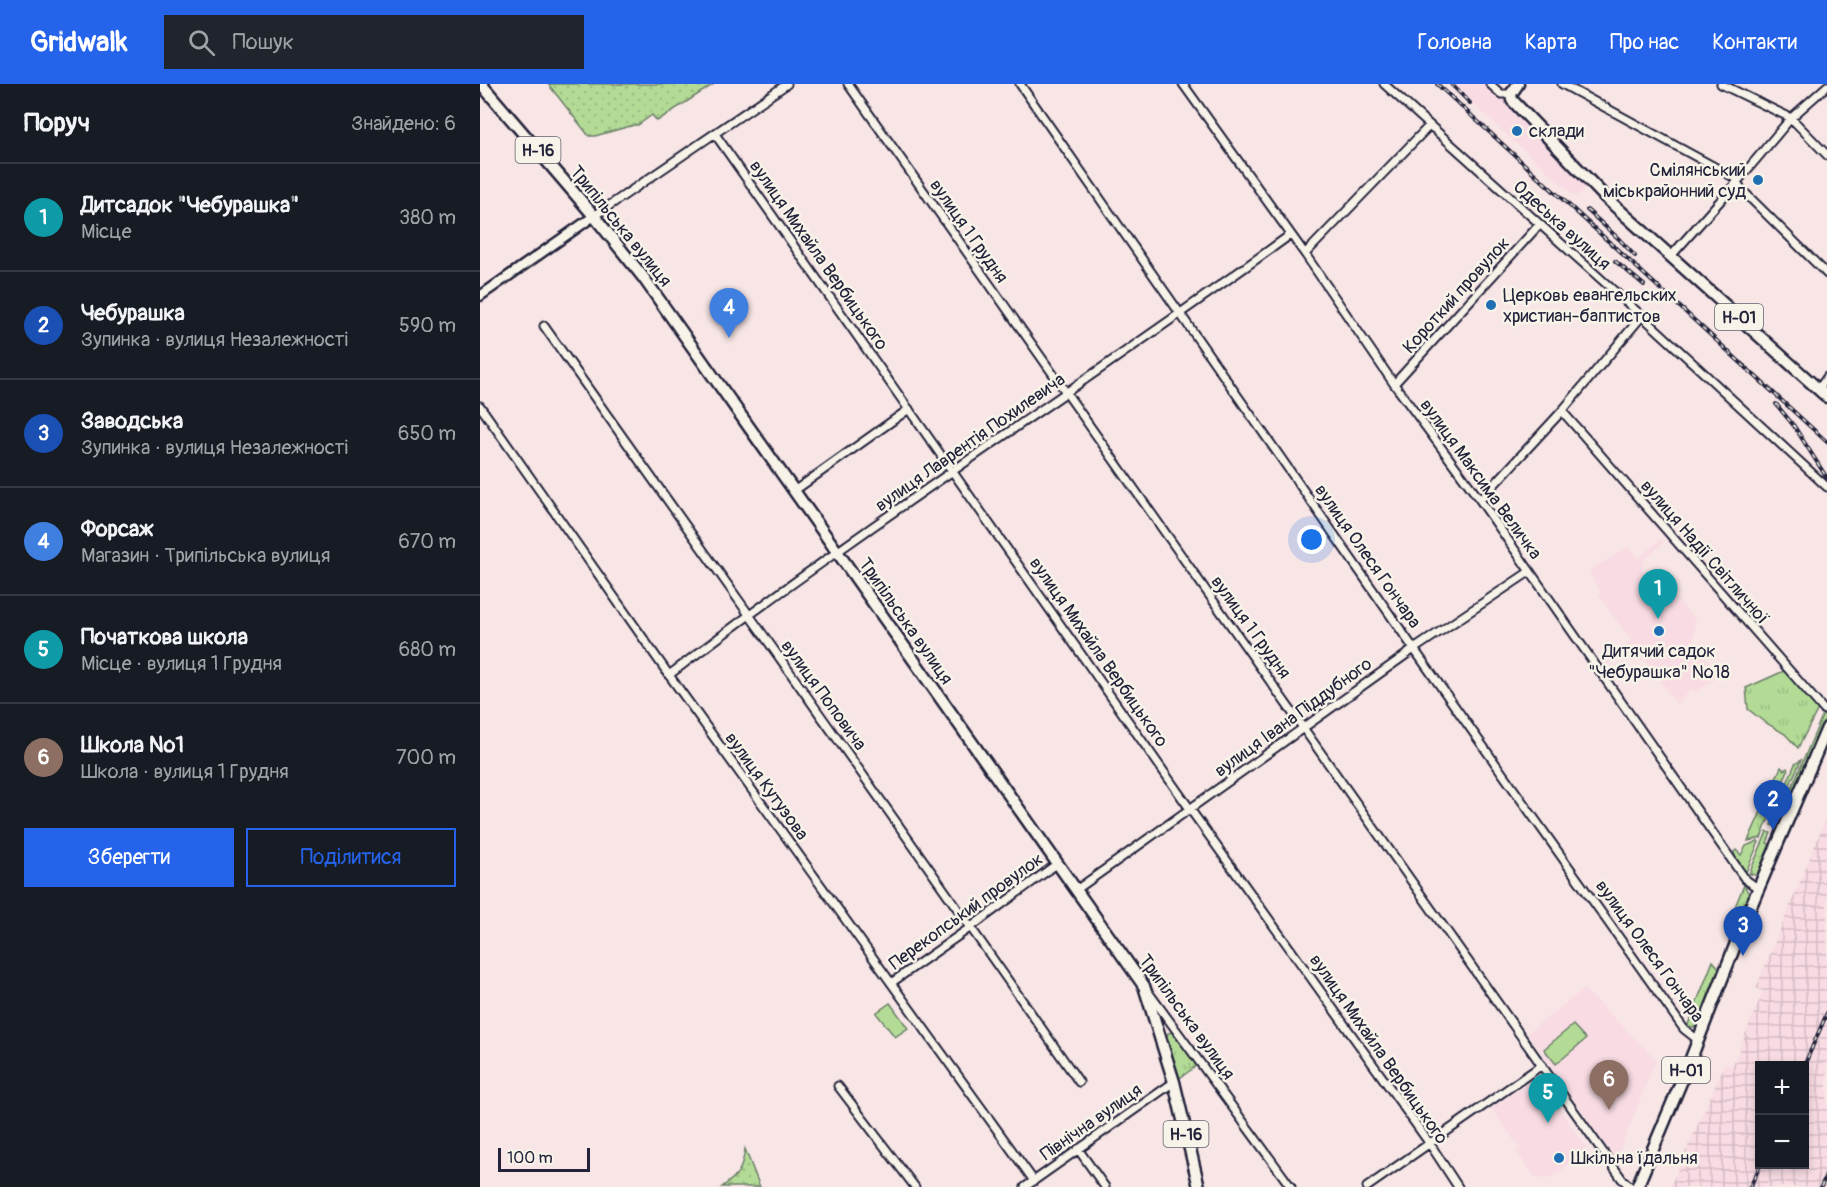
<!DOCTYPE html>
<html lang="uk">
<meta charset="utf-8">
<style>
body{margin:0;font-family:Pangolin,sans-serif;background:#20242c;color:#f1f3f6}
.controls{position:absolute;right:18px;bottom:18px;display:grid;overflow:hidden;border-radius:0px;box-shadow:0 3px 9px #0003}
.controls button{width:54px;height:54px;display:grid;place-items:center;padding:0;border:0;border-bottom:2px solid #363941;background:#171b24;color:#f1f3f6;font:30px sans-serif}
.scale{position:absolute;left:18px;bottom:15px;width:92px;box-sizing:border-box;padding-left:6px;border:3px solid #22223b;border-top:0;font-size:16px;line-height:21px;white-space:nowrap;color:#22223b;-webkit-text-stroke:4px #f7f3e8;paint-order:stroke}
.you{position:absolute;left:832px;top:456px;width:21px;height:21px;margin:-15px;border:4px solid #fff;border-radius:50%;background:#1a73e8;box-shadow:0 0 0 9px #1a73e833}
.badge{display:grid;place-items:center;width:39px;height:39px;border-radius:50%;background:#2563eb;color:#fff;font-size:20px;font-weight:700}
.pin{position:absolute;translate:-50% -50px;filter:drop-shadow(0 2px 3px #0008)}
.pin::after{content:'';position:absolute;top:32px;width:21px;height:18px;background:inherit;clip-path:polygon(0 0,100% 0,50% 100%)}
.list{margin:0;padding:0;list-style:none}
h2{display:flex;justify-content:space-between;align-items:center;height:78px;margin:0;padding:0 24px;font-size:26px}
h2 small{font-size:20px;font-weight:400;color:#9ea1a6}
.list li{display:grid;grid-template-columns:39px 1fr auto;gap:18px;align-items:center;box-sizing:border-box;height:108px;padding:0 24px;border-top:2px solid #363941}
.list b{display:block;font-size:22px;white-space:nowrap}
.list p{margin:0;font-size:20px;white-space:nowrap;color:#9ea1a6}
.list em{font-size:20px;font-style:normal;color:#9ea1a6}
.actions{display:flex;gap:12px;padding:18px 24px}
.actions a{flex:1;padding:14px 0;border:2px solid #2563eb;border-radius:0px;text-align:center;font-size:21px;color:#2563eb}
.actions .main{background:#2563eb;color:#fff}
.icon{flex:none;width:33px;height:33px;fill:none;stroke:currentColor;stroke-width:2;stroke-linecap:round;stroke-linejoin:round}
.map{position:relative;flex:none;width:1347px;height:1103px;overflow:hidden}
header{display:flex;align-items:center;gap:36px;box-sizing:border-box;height:84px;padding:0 30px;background:#2563eb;color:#fff}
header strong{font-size:28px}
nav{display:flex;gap:33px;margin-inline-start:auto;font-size:21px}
.search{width:420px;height:54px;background:#20242c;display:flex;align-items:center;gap:15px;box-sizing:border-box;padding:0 21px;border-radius:0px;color:#9ea1a6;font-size:22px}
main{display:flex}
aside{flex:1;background:#171b24}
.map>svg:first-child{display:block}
.built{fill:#f8dbe3}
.industrial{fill:url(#industrial-grid);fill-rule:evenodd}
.grass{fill:url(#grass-tufts);stroke:#6a7e68;stroke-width:1.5}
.park{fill:#b3db96;stroke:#6a7e68;stroke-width:1.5}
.garden{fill:url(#garden-dots);stroke:#6a7e68;stroke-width:1.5}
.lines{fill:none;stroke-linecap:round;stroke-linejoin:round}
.minor-casing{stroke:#22223b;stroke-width:11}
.tertiary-casing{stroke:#22223b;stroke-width:13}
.primary-casing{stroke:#22223b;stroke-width:15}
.minor{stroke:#f7f3e8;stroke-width:7}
.tertiary{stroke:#f7f3e8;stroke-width:8}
.primary{stroke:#f7f3e8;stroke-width:10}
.rail-casing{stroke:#22223b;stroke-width:4}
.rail{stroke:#f7f3e8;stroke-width:1.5;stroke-dasharray:4.5;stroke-linecap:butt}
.poi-dot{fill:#1f6fb2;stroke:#f7f3e8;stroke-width:2}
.labels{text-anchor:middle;stroke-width:5;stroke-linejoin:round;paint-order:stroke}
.shield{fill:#f7f3e8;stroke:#62616f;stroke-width:1.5}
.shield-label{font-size:16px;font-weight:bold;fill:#22223b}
.poi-label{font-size:18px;fill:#22223b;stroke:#f7f3e8;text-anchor:start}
.street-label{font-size:18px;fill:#22223b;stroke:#f7f3e8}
</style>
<header>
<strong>Gridwalk</strong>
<div class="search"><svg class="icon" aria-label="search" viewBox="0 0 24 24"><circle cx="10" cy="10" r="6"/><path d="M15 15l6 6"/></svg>Пошук</div>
<nav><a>Головна</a><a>Карта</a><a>Про нас</a><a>Контакти</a></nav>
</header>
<main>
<aside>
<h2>Поруч<small>Знайдено: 6</small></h2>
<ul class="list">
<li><span class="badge" style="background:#0f9aa8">1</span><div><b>Дитсадок &quot;Чебурашка&quot;</b><p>Місце</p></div><em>380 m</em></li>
<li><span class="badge" style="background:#1a4fb4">2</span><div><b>Чебурашка</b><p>Зупинка · вулиця Незалежності</p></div><em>590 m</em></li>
<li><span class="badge" style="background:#1a4fb4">3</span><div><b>Заводська</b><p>Зупинка · вулиця Незалежності</p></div><em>650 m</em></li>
<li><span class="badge" style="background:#3f7fe0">4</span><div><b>Форсаж</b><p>Магазин · Трипільська вулиця</p></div><em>670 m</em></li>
<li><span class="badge" style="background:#0f9aa8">5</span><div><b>Початкова школа</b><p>Місце · вулиця 1 Грудня</p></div><em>680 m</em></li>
<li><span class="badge" style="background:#8d6e63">6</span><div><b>Школа №1</b><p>Школа · вулиця 1 Грудня</p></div><em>700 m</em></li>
</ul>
<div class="actions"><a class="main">Зберегти</a><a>Поділитися</a></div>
</aside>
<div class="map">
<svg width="1347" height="1103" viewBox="0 0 1347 1103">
<defs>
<pattern id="industrial-grid" width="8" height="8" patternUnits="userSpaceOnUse" patternTransform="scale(1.5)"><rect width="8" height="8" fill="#f8dbe3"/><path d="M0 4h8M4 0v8" fill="none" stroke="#d4bcc4"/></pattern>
<pattern id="grass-tufts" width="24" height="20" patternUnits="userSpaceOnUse" patternTransform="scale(1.5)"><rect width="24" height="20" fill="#b3db96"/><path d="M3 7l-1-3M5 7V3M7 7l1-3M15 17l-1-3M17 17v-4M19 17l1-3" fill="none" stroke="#9abc82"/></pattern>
<pattern id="garden-dots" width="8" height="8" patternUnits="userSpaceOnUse" patternTransform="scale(1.5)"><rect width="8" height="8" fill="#b3db96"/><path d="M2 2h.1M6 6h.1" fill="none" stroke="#9abc82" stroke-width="1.8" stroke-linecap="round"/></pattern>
</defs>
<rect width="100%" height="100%" fill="#f8e5e5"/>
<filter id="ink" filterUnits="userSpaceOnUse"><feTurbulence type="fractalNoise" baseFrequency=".0167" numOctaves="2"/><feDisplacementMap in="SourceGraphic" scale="12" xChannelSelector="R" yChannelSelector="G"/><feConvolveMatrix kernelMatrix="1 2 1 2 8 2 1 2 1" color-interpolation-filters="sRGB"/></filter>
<g filter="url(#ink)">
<!-- built -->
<path class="built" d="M975 0H1009L1037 23 1110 99 1096 113 1001 27Z
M1181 455 1184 458 1164 476 1162 485 1167 490 1174 488 1215 536 1213 558 1240 591 1216 608 1211 605 1197 620 1154 561 1127 581 1124 578 1152 557 1119 512 1121 509 1109 487 1148 463 1159 475Z
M1104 905 1176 975 1136 1076 1048 949Z
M1056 993 1107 1064 1077 1090 1065 1095 1055 1093 1036 1067 1040 1064 1011 1024Z"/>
<!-- industrial -->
<path class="industrial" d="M1347 732V1103H1190L1245 980 1252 983 1283 907 1276 904ZM1280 982H1324V1080H1280Z"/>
<!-- grass -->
<path class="grass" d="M1304 587 1339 623 1318 664 1305 650 1283 637 1268 625 1266 604Z
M1343 630 1347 631 1310 719 1304 727 1301 726 1294 742 1291 741 1296 728 1305 719Z
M1321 676 1302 718 1297 723 1315 680Z
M1301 683 1304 686 1307 684 1308 686 1281 754 1268 757Z
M1287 748 1291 749 1287 759 1290 760 1288 770 1281 788 1276 791 1269 790Z
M1278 757 1279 758 1266 788C1260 785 1255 775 1254 768L1256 766 1261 771 1266 762Z
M1264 801 1270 812 1261 837 1247 842Z
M1233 877 1240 885 1218 940 1216 943H1207Z
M691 948 719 980 697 996 686 955 688 949Z"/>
<!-- park -->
<path class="park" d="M410 919 428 944 415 953 396 929Z
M1093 941 1106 955 1076 980 1064 965Z"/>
<!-- garden -->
<path class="garden" d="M68 0H234L177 37 172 31 158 41H154L115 52H109Z
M265 1065 280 1103H242C259 1091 262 1086 265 1065Z"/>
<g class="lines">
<!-- minor casing -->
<g class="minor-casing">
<path id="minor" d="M368 0 1142 1095 1151 1103
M540 0 934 565 1204 945 1218 956
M703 0 825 170 914 300 1000 416 1265 795 1279 805
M904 0 1162 232 1347 403
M1010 0 1021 10H1031
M1082 0 1255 94 1261 105 1347 190
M1241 0 1311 34 1347 71
M235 50 710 725 950 1060 978 1103
M114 132 307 0
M825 170 949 42
M1191 172 1257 98 1311 34 1347 2
M64 242C242 494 423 745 599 998
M914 300 1059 141
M1339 305 1347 293
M0 322 189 591 554 1097
M1082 327 1344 626 1347 627
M314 407 429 325
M1000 416 1082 327 1162 232
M189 591C391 437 605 300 810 151
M596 806 934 565 1049 488
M411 899 491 843 578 779
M669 909 811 1103
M358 1002 435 1103
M598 1065 625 1103
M545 1103 694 998
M887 1103 1062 981"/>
</g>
<!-- tertiary casing -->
<g class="tertiary-casing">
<path id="tertiary" d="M0 212 114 132"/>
</g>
<!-- primary casing -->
<g class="primary-casing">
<path id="primary" d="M1 0 114 132 163 193 664 902 694 998 719 1103
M1038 0 1031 10 1032 16 1126 114 1347 313
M1157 1103 1210 977 1265 836 1347 644"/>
</g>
<!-- minor -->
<use href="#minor" class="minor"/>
<!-- tertiary -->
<use href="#tertiary" class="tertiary"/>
<!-- primary -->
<use href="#primary" class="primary"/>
<!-- rail casing -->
<g class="rail-casing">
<path id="rail" d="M957 0 1347 358
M971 0 990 19
M1107 126 1139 155 1155 172
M1135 177 1164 201
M1296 320 1314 342 1347 394
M1324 982 1347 929
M1270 1103 1281 1080
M1341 1103 1347 1089"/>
</g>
<!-- rail -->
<use href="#rail" class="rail"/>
</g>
</g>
<!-- markers -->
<g class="poi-dot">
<circle cx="1037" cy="47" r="6"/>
<circle cx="1278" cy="96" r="6"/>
<circle cx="1011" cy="221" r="6"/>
<circle cx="1179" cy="547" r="6"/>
<circle cx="1079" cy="1074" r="6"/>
</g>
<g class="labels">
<!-- shield labels -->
<g class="shield">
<rect x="35.5" y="53" width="45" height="26" rx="4.5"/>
<rect x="1235" y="220" width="48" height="26" rx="4.5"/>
<rect x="1182" y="973" width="48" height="26" rx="4.5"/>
<rect x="683.5" y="1037" width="45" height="26" rx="4.5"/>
</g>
<g class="shield-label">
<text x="58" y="72">Н-16</text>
<text x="1259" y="239">Н-01</text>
<text x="1206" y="992">Н-01</text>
<text x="706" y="1056">Н-16</text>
</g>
<!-- poi labels -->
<g class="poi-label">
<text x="1049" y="53">склади</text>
<text x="1266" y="92" text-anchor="end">Смілянський<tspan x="1266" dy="21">міськрайонний суд</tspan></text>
<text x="1023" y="217">Церковь евангельских<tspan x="1023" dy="21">христиан-баптистов</tspan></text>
<text x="1179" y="573" text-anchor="middle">Дитячий садок<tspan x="1179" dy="21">"Чебурашка" №18</tspan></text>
<text x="1091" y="1080">Шкільна їдальня</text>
</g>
<!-- street labels -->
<g class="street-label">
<text transform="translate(1082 141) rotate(42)" y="6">Одеська вулиця</text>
<text transform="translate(141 142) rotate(51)" y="6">Трипільська вулиця</text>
<text transform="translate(489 147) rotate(55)" y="6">вулиця 1 Грудня</text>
<text transform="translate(339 171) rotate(55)" y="6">вулиця Михайла Вербицького</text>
<text transform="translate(976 211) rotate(-48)" y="6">Короткий провулок</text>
<text transform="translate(490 358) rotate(-35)" y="6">вулиця Лаврентія Похилевича</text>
<text transform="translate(1001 395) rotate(54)" y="6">вулиця Максима Величка</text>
<text transform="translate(1225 468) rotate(49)" y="6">вулиця Надії Світличної</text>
<text transform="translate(888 472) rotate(55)" y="6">вулиця Олеся Гончара</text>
<text transform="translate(426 537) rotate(55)" y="6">Трипільська вулиця</text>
<text transform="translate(771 543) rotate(54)" y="6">вулиця 1 Грудня</text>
<text transform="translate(619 568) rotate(55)" y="6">вулиця Михайла Вербицького</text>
<text transform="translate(344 611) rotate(54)" y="6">вулиця Поповича</text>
<text transform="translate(813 633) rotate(-36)" y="6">вулиця Івана Піддубного</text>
<text transform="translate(287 702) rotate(54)" y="6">вулиця Кутузова</text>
<text transform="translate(486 827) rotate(-36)" y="6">Перекопський провулок</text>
<text transform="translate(1170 867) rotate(54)" y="6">вулиця Олеся Гончара</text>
<text transform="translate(707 933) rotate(54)" y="6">Трипільська вулиця</text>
<text transform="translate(899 965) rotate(55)" y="6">вулиця Михайла Вербицького</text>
<text transform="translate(611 1038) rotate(-35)" y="6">Північна вулиця</text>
</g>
</g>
</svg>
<div class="controls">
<button>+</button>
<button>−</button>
</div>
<div class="scale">100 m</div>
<div class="you"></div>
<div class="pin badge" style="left:1178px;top:535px;background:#0f9aa8">1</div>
<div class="pin badge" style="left:1293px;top:746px;background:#1a4fb4">2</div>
<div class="pin badge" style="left:1263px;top:872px;background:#1a4fb4">3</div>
<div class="pin badge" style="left:249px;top:254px;background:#3f7fe0">4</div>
<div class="pin badge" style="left:1068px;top:1039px;background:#0f9aa8">5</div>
<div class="pin badge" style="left:1129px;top:1026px;background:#8d6e63">6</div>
</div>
</main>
